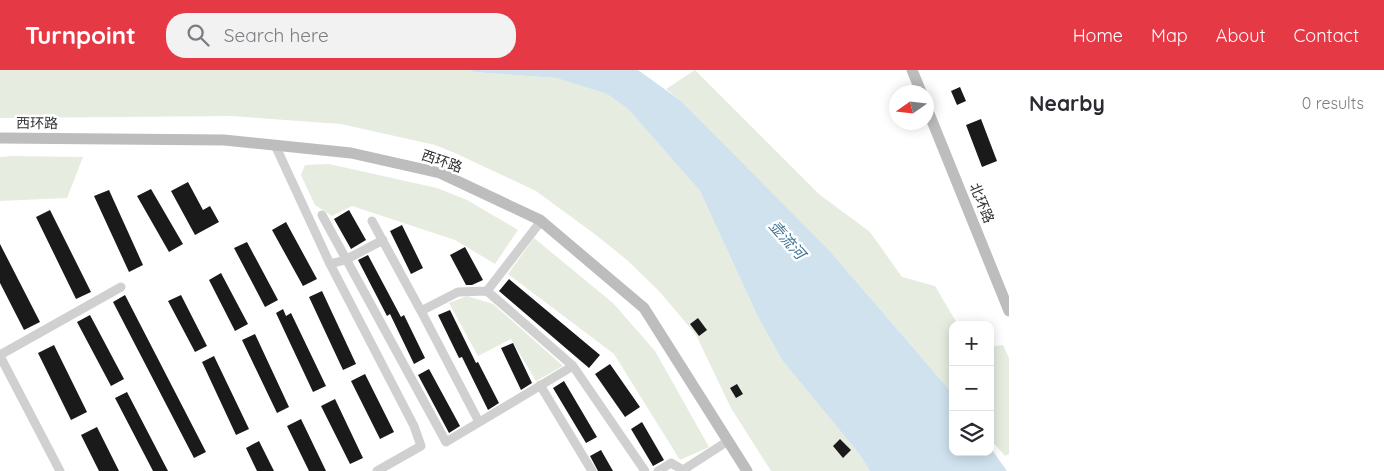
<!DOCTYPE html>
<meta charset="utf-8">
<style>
body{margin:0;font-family:Quicksand,"Noto Sans SC",sans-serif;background:#f2f2f3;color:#2b2b33}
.controls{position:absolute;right:15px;bottom:15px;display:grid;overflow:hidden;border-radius:10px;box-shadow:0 2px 12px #0003}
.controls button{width:45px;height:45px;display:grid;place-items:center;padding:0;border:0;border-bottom:1px solid #e1e1e2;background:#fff;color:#2b2b33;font:25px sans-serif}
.compass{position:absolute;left:889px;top:15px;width:45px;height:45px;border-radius:50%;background:#fff;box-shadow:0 2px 12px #0003;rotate:256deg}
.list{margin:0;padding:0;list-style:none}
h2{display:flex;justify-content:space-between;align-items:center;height:65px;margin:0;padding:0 20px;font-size:21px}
h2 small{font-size:16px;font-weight:400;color:#7c7c81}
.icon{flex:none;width:28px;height:28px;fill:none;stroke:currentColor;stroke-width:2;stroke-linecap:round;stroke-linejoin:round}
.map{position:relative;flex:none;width:1009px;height:401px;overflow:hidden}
header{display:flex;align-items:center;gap:30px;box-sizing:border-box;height:70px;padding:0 25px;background:#e63946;color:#fff}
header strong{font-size:24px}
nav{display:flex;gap:28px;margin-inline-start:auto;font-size:18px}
.search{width:350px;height:45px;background:#f2f2f3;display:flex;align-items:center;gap:12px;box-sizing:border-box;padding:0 18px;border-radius:20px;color:#7c7c81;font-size:19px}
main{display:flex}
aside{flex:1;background:#fff}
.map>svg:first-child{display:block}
.green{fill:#e6ecdf}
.water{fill:#cfe2ee}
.building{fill:#1a1a1a}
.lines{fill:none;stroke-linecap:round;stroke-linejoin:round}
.minor{stroke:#d0d0d0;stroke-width:9}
.secondary{stroke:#bdbdbd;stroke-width:11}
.labels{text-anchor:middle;stroke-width:5;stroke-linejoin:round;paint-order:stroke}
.street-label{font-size:14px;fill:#333;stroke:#fff}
.water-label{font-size:15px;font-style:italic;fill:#3f7597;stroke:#fff}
</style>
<header>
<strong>Turnpoint</strong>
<div class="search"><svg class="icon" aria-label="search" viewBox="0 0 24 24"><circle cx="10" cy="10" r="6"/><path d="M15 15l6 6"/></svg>Search here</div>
<nav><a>Home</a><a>Map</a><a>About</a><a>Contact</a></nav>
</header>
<main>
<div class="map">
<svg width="1009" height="401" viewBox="0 0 1009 401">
<rect width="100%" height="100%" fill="#fff"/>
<!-- green -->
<path class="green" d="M0 0H469L474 2 556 8 607 24 628 39 700 121 758 247 782 290 860 385 870 401H771L731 338 696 265 660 222 627 190 596 165 536 121 455 83 435 75 341 54 231 46 0 48Z
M695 0 820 125 870 162 902 207 935 216 958 255H953V324L829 180 681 31 666 19Z
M11 86 83 87 67 128 0 131V87Z
M329 94 437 118 467 130 518 160 495 194 455 170 352 136 332 146 315 135 301 105 305 95Z
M534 168 613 233 655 281 709 377 680 390 614 284 508 204Z
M467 226 493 234 563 296 536 311 511 269 478 286 449 233Z
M1003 275 1009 288V384L1005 386 990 369V277Z"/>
<!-- water -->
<path class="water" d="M469 0H638L681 31 829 180 953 324V382H990V377L1007 401H870L860 385 782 290 758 247 700 121 628 39 607 24 556 8 474 2Z"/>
<!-- building -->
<path class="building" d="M960 17 966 31 957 35 951 21Z
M981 49 997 91 982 97 966 55Z
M188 112 203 140 210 136 219 152 195 165 171 121Z
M151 119 183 174 169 182 137 126Z
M109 120 143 195 129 202 94 126Z
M50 140 91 222 76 229 36 147Z
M349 140 366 170 351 179 334 149Z
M286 152 317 209 303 216 272 160Z
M402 155 423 198 411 204 390 161Z
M247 172 278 230 265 237 234 178Z
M0 174 40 252 24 260 0 213Z
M465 177 483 210 472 215H466L450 185Z
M368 185 401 247 404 245 425 288 414 294 390 244 387 246 358 190Z
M221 203 248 254 235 261 209 210Z
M509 209 600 285 589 298 499 221Z
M322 221 356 294 343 300 309 227Z
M125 225 206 382 194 388 113 232Z
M181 225 207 276 195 282 168 231Z
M283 239 286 246 291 243 326 316 313 322 276 243Z
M450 240 476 293 478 292 499 333 488 340 462 287 459 288 438 245Z
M90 245 124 309 111 316 77 252Z
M698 248 707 260 699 266 690 254Z
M255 264 289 337 277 343 242 270Z
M513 273 532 313 521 320 501 278Z
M54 275 87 342 71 350 38 283Z
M214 286 249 359 236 365 202 292Z
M610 294 640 337 625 347 595 304Z
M429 299 460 356 449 363 418 305Z
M365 304 394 362 380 369 351 311Z
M564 311 597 367 586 373 553 318Z
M737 314 743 324 736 328 730 318Z
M127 322 168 401H153L115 328Z
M335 329 363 388 350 394 321 336Z
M301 349 326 401H309L287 356Z
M642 352 664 390 653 396 631 359Z
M97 357 119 401H99L81 365Z
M840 369 851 380 843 388 833 376Z
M259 371 274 401H257L246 378Z
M601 380 613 401H598L590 386Z"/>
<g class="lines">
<!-- minor -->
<path class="minor" d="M275 75 330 194 414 356 421 376 377 401
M322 145 446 372 573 296
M372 151 421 241 458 222 487 221 541 151
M330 194 345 190 383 170
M487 221 573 296 645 401
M421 241 479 352
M0 285 121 217
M0 286 60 401
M540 315 592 401
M658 401 671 393 683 400 728 371"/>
<!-- secondary -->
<path class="secondary" d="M912 0 921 22
M926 36 1009 241
M0 68 224 70 351 83 440 103 540 150 644 238 747 401"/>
</g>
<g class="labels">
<!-- street labels -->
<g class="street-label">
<text transform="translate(37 53) rotate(1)" y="5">西环路</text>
<text transform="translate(442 91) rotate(19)" y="5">西环路</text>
<text transform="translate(982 133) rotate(68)" y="5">北环路</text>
</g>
<!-- water labels -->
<g class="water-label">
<text transform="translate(787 170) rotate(48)" y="5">壶流河</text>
</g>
</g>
</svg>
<div class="controls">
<button>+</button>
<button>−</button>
<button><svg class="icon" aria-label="layers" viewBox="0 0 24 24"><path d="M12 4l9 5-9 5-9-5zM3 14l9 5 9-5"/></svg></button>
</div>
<svg class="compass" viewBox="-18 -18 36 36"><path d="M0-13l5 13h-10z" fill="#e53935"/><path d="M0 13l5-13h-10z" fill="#7c7c81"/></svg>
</div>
<aside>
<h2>Nearby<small>0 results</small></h2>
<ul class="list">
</ul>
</aside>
</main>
